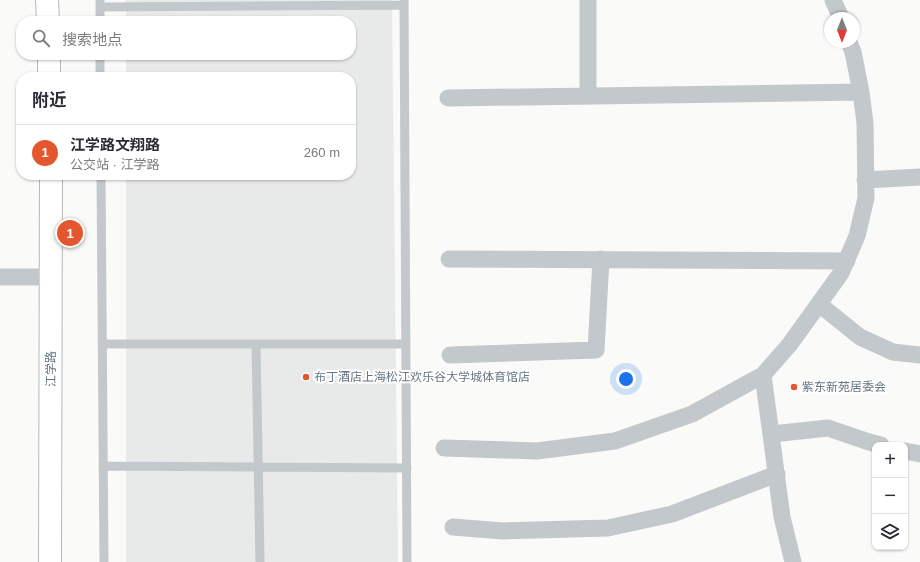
<!DOCTYPE html>
<html lang="zh">
<meta charset="utf-8">
<style>
body{margin:0;font-family:Arial,"Noto Sans SC",sans-serif;background:#f7f7f7;color:#2b2b33}
.controls{position:absolute;right:12px;bottom:12px;display:grid;overflow:hidden;border-radius:8px;box-shadow:0 1px 3px #0004}
.controls button{width:36px;height:36px;display:grid;place-items:center;padding:0;border:0;border-bottom:1px solid #e1e1e2;background:#fff;color:#2b2b33;font:20px sans-serif}
.compass{position:absolute;left:824px;top:12px;width:36px;height:36px;border-radius:50%;background:#fff;box-shadow:0 1px 3px #0004;rotate:180deg}
.you{position:absolute;left:626px;top:379px;width:14px;height:14px;margin:-10px;border:3px solid #fff;border-radius:50%;background:#1a73e8;box-shadow:0 0 0 6px #1a73e833}
.badge{display:grid;place-items:center;width:26px;height:26px;border-radius:50%;background:#e4572e;color:#fff;font-size:13px;font-weight:700}
.pin{position:absolute;translate:-50% -50%;border:2px solid #fff;box-shadow:0 1px 4px #0006}
.list{margin:0;padding:0;list-style:none}
h2{display:flex;justify-content:space-between;align-items:center;height:52px;margin:0;padding:0 16px;font-size:17px}
h2 small{font-size:13px;font-weight:400;color:#7c7c81}
.list li{display:grid;grid-template-columns:26px 1fr auto;gap:12px;align-items:center;box-sizing:border-box;height:56px;padding:0 16px;border-top:1px solid #e1e1e2}
.list b{display:block;font-size:15px;white-space:nowrap}
.list p{margin:0;font-size:13px;white-space:nowrap;color:#7c7c81}
.list em{font-size:13px;font-style:normal;color:#7c7c81}
.icon{flex:none;width:22px;height:22px;fill:none;stroke:currentColor;stroke-width:2;stroke-linecap:round;stroke-linejoin:round}
.map{position:relative;flex:none;width:920px;height:562px;overflow:hidden}
.search{position:absolute;background:#fff;box-shadow:0 1px 3px #0004;left:16px;top:16px;width:340px;height:44px;display:flex;align-items:center;gap:10px;box-sizing:border-box;padding:0 14px;border-radius:16px;color:#7c7c81;font-size:15px}
.panel{position:absolute;background:#fff;box-shadow:0 1px 3px #0004;left:16px;top:72px;width:340px;height:108px;border-radius:16px}
.map>svg:first-child{display:block}
.built{fill:#e8e9e9}
.lines{fill:none;stroke-linecap:round;stroke-linejoin:round}
.secondary-casing{stroke:#b3babf;stroke-width:24}
.service{stroke:#c3c8cc;stroke-width:9}
.minor{stroke:#c3c8cc;stroke-width:17}
.secondary{stroke:#fff;stroke-width:22}
.poi-dot{fill:#e4572e;stroke:#fff;stroke-width:1.5}
.labels{text-anchor:middle;stroke-width:4;stroke-linejoin:round;paint-order:stroke}
.street-label{font-size:12px;fill:#657683;stroke:#fff}
.poi-label{font-size:12px;fill:#657683;stroke:#fff;text-anchor:start}
</style>
<div class="map">
<svg width="920" height="562" viewBox="0 0 920 562">
<rect width="100%" height="100%" fill="#fafaf8"/>
<!-- built -->
<path class="built" d="M126 0H392L398 562H126V175H351V77H126V55H351V21H126Z"/>
<g class="lines">
<!-- secondary casing -->
<g class="secondary-casing">
<path id="secondary" d="M47 0 48 21
M49 55V77
M50 562 51 175"/>
</g>
<!-- service -->
<path class="service" d="M100 0V21
M404 0 407 562
M100 7 404 5
M100 55V77
M101 175 104 562
M102 344H406
M256 344 260 562
M103 466 407 468"/>
<!-- minor -->
<path class="minor" d="M588 0V96
M833 0 841 18
M448 98 861 92
M865 180 920 177
M449 259 847 261
M0 277H51
M819 304 860 337 893 352 920 355
M450 355 596 350 601 259
M763 375 782 517 793 562
M772 434 828 428 869 442 881 445
M444 448 537 451 615 441 692 414 763 375 790 344 841 273 857 236 866 198 865 123 861 92 853 52 849 42
M905 451 920 454
M453 527 503 531 608 528 672 514 777 474"/>
<!-- secondary -->
<use href="#secondary" class="secondary"/>
</g>
<!-- markers -->
<g class="poi-dot">
<circle cx="306" cy="377" r="4"/>
<circle cx="794" cy="387" r="4"/>
</g>
<g class="labels">
<!-- street labels -->
<g class="street-label">
<text transform="translate(51 369) rotate(-90)" y="4">江学路</text>
</g>
<!-- poi labels -->
<g class="poi-label">
<text x="314" y="381">布丁酒店上海松江欢乐谷大学城体育馆店</text>
<text x="802" y="391">紫东新苑居委会</text>
</g>
</g>
</svg>
<div class="controls">
<button>+</button>
<button>−</button>
<button><svg class="icon" aria-label="layers" viewBox="0 0 24 24"><path d="M12 4l9 5-9 5-9-5zM3 14l9 5 9-5"/></svg></button>
</div>
<svg class="compass" viewBox="-18 -18 36 36"><path d="M0-13l5 13h-10z" fill="#e53935"/><path d="M0 13l5-13h-10z" fill="#7c7c81"/></svg>
<div class="you"></div>
<div class="pin badge" style="left:70px;top:233px">1</div>
<div class="search"><svg class="icon" aria-label="search" viewBox="0 0 24 24"><circle cx="10" cy="10" r="6"/><path d="M15 15l6 6"/></svg>搜索地点</div>
<section class="panel">
<h2>附近<small></small></h2>
<ul class="list">
<li><span class="badge">1</span><div><b>江学路文翔路</b><p>公交站 · 江学路</p></div><em>260 m</em></li>
</ul>
</section>
</div>
